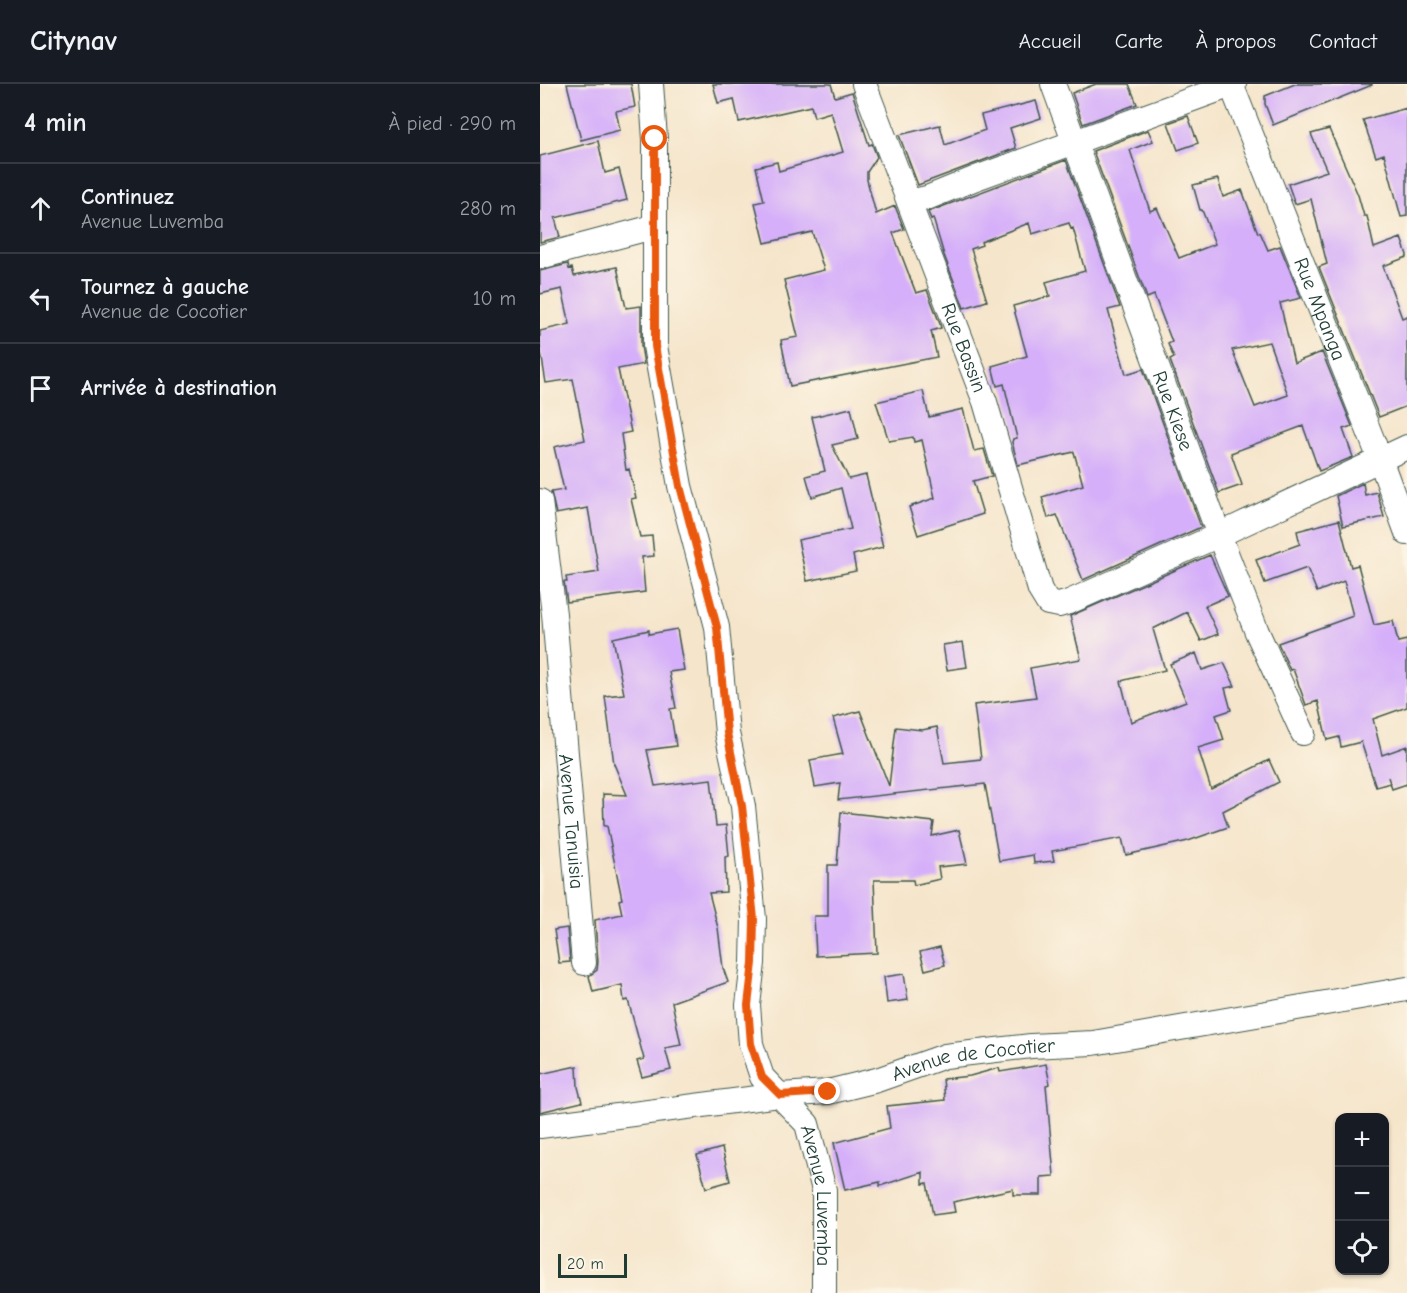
<!DOCTYPE html>
<html lang="fr">
<meta charset="utf-8">
<style>
body{margin:0;font-family:"Comic Neue",sans-serif;background:#20242c;color:#f1f3f6}
.controls{position:absolute;right:18px;bottom:18px;display:grid;overflow:hidden;border-radius:12px;box-shadow:0 2px 4px #0004}
.controls button{width:54px;height:54px;display:grid;place-items:center;padding:0;border:0;border-bottom:2px solid #363941;background:#171b24;color:#f1f3f6;font:30px sans-serif}
.scale{position:absolute;left:18px;bottom:15px;width:69px;box-sizing:border-box;padding-left:6px;border:3px solid #1f3d34;border-top:0;font-size:16px;line-height:21px;white-space:nowrap;color:#1f3d34;-webkit-text-stroke:4px #fcf5e5;paint-order:stroke}
.stop{position:absolute;width:18px;height:18px;margin:-14px;border:4px solid #ea580c;border-radius:50%;background:#fff}
.stop.end{background:#ea580c;border-color:#fff;box-shadow:0 2px 6px #0008}
.list{margin:0;padding:0;list-style:none}
h2{display:flex;justify-content:space-between;align-items:center;height:78px;margin:0;padding:0 24px;font-size:26px}
h2 small{font-size:20px;font-weight:400;color:#9ea1a6}
.list li{display:grid;grid-template-columns:39px 1fr auto;gap:18px;align-items:center;box-sizing:border-box;height:90px;padding:0 24px;border-top:2px solid #363941}
.list b{display:block;font-size:22px;white-space:nowrap}
.list p{margin:0;font-size:20px;white-space:nowrap;color:#9ea1a6}
.list em{font-size:20px;font-style:normal;color:#9ea1a6}
.icon{flex:none;width:33px;height:33px;fill:none;stroke:currentColor;stroke-width:2;stroke-linecap:round;stroke-linejoin:round}
.map{position:relative;flex:none;width:867px;height:1209px;overflow:hidden}
header{display:flex;align-items:center;gap:36px;box-sizing:border-box;height:84px;padding:0 30px;background:#171b24;border-bottom:2px solid #363941}
header strong{font-size:28px}
nav{display:flex;gap:33px;margin-inline-start:auto;font-size:21px}
main{display:flex}
aside{flex:1;background:#171b24}
.map>svg:first-child{display:block}
.building{fill:#d5aff9;fill-rule:evenodd}
.lines{fill:none;stroke-linecap:round;stroke-linejoin:round}
.street-casing{stroke:#3f564b;stroke-width:26}
.street{stroke:#fff;stroke-width:24}
.route{stroke:#ea580c;stroke-width:8}
.labels{text-anchor:middle;stroke-width:4.5;stroke-linejoin:round;paint-order:stroke}
.street-label{font-size:20px;fill:#1f3d34;stroke:#fcf5e5}
</style>
<header>
<strong>Citynav</strong>
<nav><a>Accueil</a><a>Carte</a><a>À propos</a><a>Contact</a></nav>
</header>
<main>
<aside>
<h2>4 min<small>À pied · 290 m</small></h2>
<ul class="list">
<li><svg class="icon" aria-label="ahead" viewBox="0 0 24 24"><path d="M12 20V5M6 11l6-6 6 6"/></svg><div><b>Continuez</b><p>Avenue Luvemba</p></div><em>280 m</em></li>
<li><svg class="icon" aria-label="left" viewBox="0 0 24 24"><path d="M17 20v-9H6M10 6l-5 5 5 5"/></svg><div><b>Tournez à gauche</b><p>Avenue de Cocotier</p></div><em>10 m</em></li>
<li><svg class="icon" aria-label="arrive" viewBox="0 0 24 24"><path d="M6 21V4h12l-3 4 3 4H6"/></svg><div><b>Arrivée à destination</b></div></li>
</ul>
</aside>
<div class="map">
<svg width="867" height="1209" viewBox="0 0 867 1209">
<rect width="100%" height="100%" fill="#fcf5e5"/>
<filter id="ink" filterUnits="userSpaceOnUse"><feTurbulence type="fractalNoise" baseFrequency=".0167" numOctaves="2"/><feDisplacementMap in="SourceGraphic" scale="12" xChannelSelector="R" yChannelSelector="G"/><feConvolveMatrix kernelMatrix="1 2 1 2 8 2 1 2 1" color-interpolation-filters="sRGB"/></filter>
<filter id="wash" filterUnits="userSpaceOnUse"><feTurbulence type="fractalNoise" baseFrequency=".008" numOctaves="4" result="noise"/><feDisplacementMap in="SourceGraphic" scale="24" xChannelSelector="R" yChannelSelector="G"/><feGaussianBlur stdDeviation="1.35" result="paint"/><feColorMatrix in="noise" values="0 0 0 0 0 0 0 0 0 0 0 0 0 0 0 0 0 1.4 0 .05"/><feComposite in="paint" operator="in"/></filter>
<g filter="url(#wash)">
<rect width="100%" height="100%" fill="#f5e5cb"/>
<g id="blocks">
<!-- building -->
<path class="building" d="M27 0H91L95 23 76 27 80 46 41 56Z
M173 0H291L295 13 312 8 329 61 332 60 337 73 327 88V96L336 130 355 122 364 145 353 149 376 209 387 206 400 240 401 244 391 247 397 273 250 302 241 256 258 253 244 196 284 186 272 148 225 159 215 119 224 117 216 83 237 78 239 87 303 68 291 28 274 33 271 22 199 38 194 15 178 19Z
M556 0H589L597 20 543 40 532 9Z
M755 0H832V1L733 41 725 20V12Z
M496 17 501 34 470 44 476 64 378 101 359 51 400 41 405 61 445 46 441 31Z
M867 24V132L861 133 844 70 836 73 823 36Z
M648 32 658 59 638 66 628 39Z
M789 45 818 111 824 132H827L834 164 861 154 867 171V173L843 182 862 234 867 232V322L839 333 779 183 787 180 771 115 755 120 748 100 787 87 771 50Z
M608 46 613 57 590 66 610 127 617 124 639 174 675 160 662 126H660L653 101 678 95 683 113 702 106 718 149 720 148 728 166 740 162 761 214 740 219 754 279 782 268 812 342 803 345 813 373 779 387 763 342 691 369 702 401 679 409 630 276 634 274 628 260 632 258 614 211 607 214 553 67ZM729 258 748 311 715 323 692 266Z
M58 57 65 89 79 85 87 116 15 134 20 153 0 158V72Z
M526 76 580 223 568 226 586 290 603 285 661 443 543 496 517 431 508 434 502 413 543 401 534 368 478 381 472 358 473 355 477 354 464 300 457 302 452 282 487 272 473 222 510 212 506 198 545 187 533 144 531 145 529 139 492 150 489 139 441 158 442 161 431 165 447 217 424 224 404 171 393 134 391 135 388 128Z
M28 180 29 185 32 184 34 192 77 183 86 224 101 222V262L104 280 78 285 91 348 81 350 86 386 89 385 96 414 91 415 100 453 112 452 114 472 102 473 105 508 27 518 24 498H27L26 493 59 488 48 424 16 430 11 408 24 406 14 363 45 356 33 295 6 299 0 262V247L30 240 22 205 0 210V187Z
M383 307 389 333 423 325 434 367 444 365 452 392 433 397 443 430 378 451 369 423 395 414 382 356 374 358 373 353 349 357 336 318Z
M311 324 318 355 292 361 309 395 326 391 343 463 313 471 316 487 267 497 258 456 311 445 301 404 272 413 266 392 285 387 272 333Z
M823 399 825 411 837 408 844 433 803 442 796 412Z
M799 436 811 483 818 481 834 541 853 537 858 558 867 556V623L833 635 842 671 867 662V700L852 705 848 693 850 699 836 703 821 658 801 663 799 653 787 656 778 617 766 621 753 585 750 586 738 559 813 532 804 497 777 508 767 484 725 499 716 476 760 460 757 447Z
M670 471 688 512 665 522 678 550 661 557 647 528 613 545 625 586 581 597 591 638 646 617 630 580 656 569 662 586 684 579 695 602 685 604 691 626 676 631 684 656 658 664 671 705 729 676 739 698 683 727 688 743 648 757 586 771 582 754 512 767 514 777 494 779 493 771 459 777 445 700 298 716 300 699 275 703 270 676 303 670 293 634 320 627 349 702 356 643 382 646 397 643 404 679 441 675 434 621 496 613 490 584 541 575 530 532Z
M137 545 144 586 129 588 136 624 130 625 136 662 107 666 115 702 171 695 176 742 186 741 189 772 185 773 186 808 169 809 178 844 183 884 188 898 132 918 141 961 125 964 131 986 102 993 97 977 104 975 88 916 84 917 82 901 53 908 49 892 57 886 58 878 55 836 82 830 79 816 82 815 67 742H64L63 710 87 711 74 680 65 612 84 610 73 554 109 546V550Z
M423 558 427 583 407 586 403 561Z
M301 728 394 738 392 752 419 746 427 780 398 783 400 795 374 801 373 796H334L337 869 276 872 274 832H288V781H297Z
M27 844 30 878 19 879 14 846Z
M400 863 405 881 385 886 380 868Z
M364 890 368 916 347 919 344 893Z
M506 980 510 1000 506 1001 514 1092 501 1093V1111H473V1105L413 1118 415 1128 393 1131 387 1099 383 1100V1088L340 1102V1098L305 1106 294 1059 350 1044 347 1022 405 1016 403 995 430 992 459 984 460 988Z
M37 982 38 1003 42 1018 0 1028V990Z
M182 1064 190 1097 166 1104 157 1071Z"/>
</g>
</g>
<g filter="url(#ink)">
<use href="#blocks" fill-opacity="0" stroke="#3f564b" stroke-width="1.5"/>
<g class="lines">
<!-- street casing -->
<g class="street-casing">
<g id="street">
<path id="s1" d="M111 0 115 55V262L140 402 177 543 187 649 203 722 214 835 213 879 208 921 211 960 222 993 267 1040 284 1106V1209"/>
<path id="s2" d="M324 0 445 318 500 506 508 519 519 521 529 518 679 451 867 363"/>
<path id="s3" d="M513 0 679 451 717 548 763 649"/>
<path id="s4" d="M691 0 840 375 867 449"/>
<path d="M369 118 387 114 436 94 694 0"/>
<path d="M0 173 113 143"/>
<path id="s5" d="M0 417 14 530 44 879"/>
<path id="s6" d="M0 1042 240 1011 288 1008 337 996 405 972 491 962 553 959 867 905"/>
</g>
</g>
<!-- street -->
<use href="#street" class="street"/>
</g>
</g>
<g class="lines" filter="url(#ink)">
<!-- route -->
<path class="route" d="M115 55V262L140 402 177 543 187 649 202 722 214 835 213 879 208 921 211 960 222 993 240 1011 288 1008"/>
</g>
<g class="labels">
<!-- street labels -->
<g class="street-label">
<text dy="7" stroke="none"><textPath href="#s4" startOffset="242">Rue Mpanga</textPath></text>
<text dy="7" stroke="none"><textPath href="#s2" startOffset="282">Rue Bassin</textPath></text>
<text dy="7" stroke="none"><textPath href="#s3" startOffset="348">Rue Kiese</textPath></text>
<text dy="7" stroke="none"><textPath href="#s5" startOffset="322">Avenue Tanuisia</textPath></text>
<text dy="7" stroke="none"><textPath href="#s6" startOffset="440">Avenue de Cocotier</textPath></text>
<text dy="7" stroke="none"><textPath href="#s1" startOffset="1143">Avenue Luvemba</textPath></text>
</g>
</g>
</svg>
<div class="controls">
<button>+</button>
<button>−</button>
<button><svg class="icon" aria-label="locate" viewBox="0 0 24 24"><circle cx="12" cy="12" r="6"/><path d="M12 2v4M12 18v4M2 12h4M18 12h4"/></svg></button>
</div>
<div class="scale">20 m</div>
<div class="stop" style="left:115px;top:55px"></div>
<div class="stop end" style="left:288px;top:1008px"></div>
</div>
</main>
